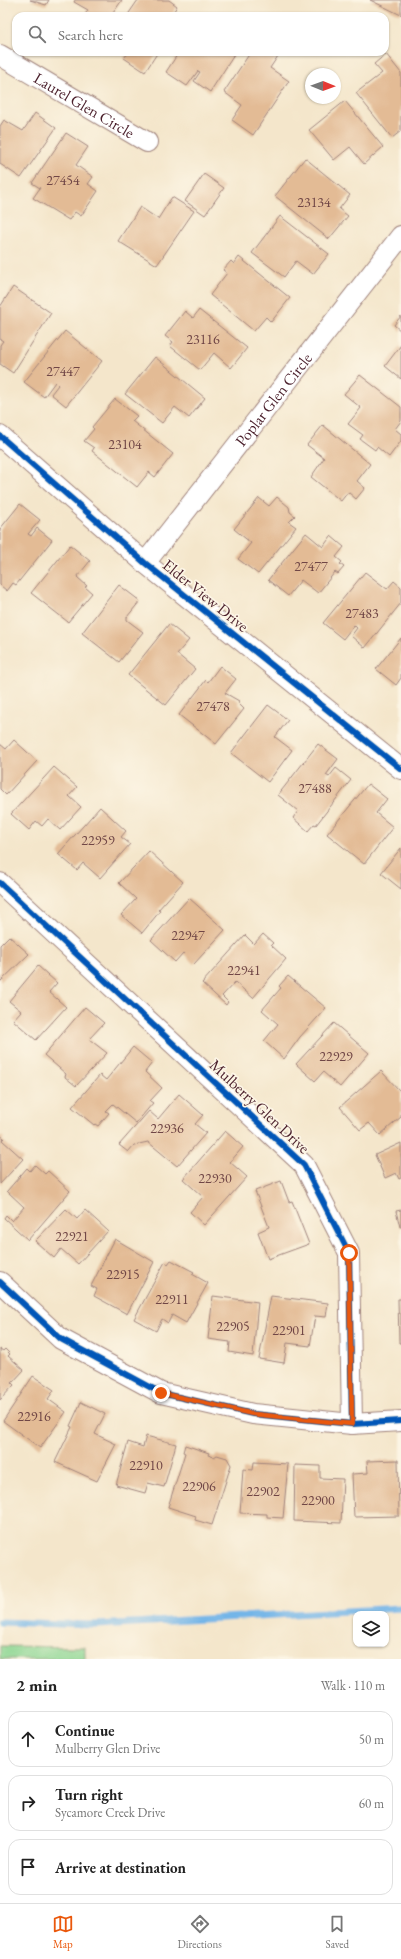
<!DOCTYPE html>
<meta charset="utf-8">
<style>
body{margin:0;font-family:"EB Garamond",serif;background:#f2f2f2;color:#222}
.controls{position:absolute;right:12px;bottom:12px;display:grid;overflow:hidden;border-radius:8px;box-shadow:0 1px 3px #0004}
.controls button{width:36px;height:36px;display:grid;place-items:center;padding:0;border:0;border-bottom:1px solid #e0e0e0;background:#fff;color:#222;font:20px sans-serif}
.compass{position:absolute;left:305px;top:68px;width:36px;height:36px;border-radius:50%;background:#fff;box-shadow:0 1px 3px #0004;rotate:91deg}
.stop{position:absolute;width:12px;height:12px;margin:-9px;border:3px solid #ea580c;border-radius:50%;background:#fff}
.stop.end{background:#ea580c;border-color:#fff;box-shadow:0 1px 4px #0008}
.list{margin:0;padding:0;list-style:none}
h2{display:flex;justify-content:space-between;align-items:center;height:52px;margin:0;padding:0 16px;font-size:17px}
h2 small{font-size:13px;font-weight:400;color:#767676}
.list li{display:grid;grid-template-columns:26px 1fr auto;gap:12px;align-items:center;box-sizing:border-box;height:56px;margin:0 8px 8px;padding:0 8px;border:1px solid #e0e0e0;border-radius:12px}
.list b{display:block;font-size:15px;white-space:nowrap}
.list p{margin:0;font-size:13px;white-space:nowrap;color:#767676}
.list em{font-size:13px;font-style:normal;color:#767676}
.icon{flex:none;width:22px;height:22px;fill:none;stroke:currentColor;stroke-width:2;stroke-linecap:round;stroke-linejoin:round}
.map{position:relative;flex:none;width:401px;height:1659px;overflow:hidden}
.search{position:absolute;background:#fff;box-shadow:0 1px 3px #0004;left:12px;right:12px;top:12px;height:44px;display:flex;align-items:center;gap:10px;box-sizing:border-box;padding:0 14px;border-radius:12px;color:#767676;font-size:15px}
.sheet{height:244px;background:#fff}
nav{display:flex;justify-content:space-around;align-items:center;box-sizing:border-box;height:56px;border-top:1px solid #e0e0e0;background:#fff;font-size:11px;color:#767676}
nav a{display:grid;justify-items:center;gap:2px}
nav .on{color:#ea580c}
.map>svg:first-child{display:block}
.green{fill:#8bd692;stroke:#6a7a5e}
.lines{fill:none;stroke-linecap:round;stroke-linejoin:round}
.stream{stroke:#73b5e8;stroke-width:7}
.building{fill:#e3bb95}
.street-casing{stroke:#9f827b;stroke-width:22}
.street{stroke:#fff;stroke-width:20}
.cycleway-casing{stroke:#fcf5e5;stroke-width:8}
.cycleway{stroke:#0057b8;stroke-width:6}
.route{stroke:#ea580c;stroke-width:5}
.labels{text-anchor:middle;stroke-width:3.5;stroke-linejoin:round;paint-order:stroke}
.number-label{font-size:14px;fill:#704646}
.street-label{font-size:16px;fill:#4a1f2b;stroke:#fcf5e5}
</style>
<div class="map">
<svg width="401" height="1659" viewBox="0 0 401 1659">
<rect width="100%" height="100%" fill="#fcf5e5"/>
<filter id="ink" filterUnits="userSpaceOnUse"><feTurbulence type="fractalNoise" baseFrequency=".025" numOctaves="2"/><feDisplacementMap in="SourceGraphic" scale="8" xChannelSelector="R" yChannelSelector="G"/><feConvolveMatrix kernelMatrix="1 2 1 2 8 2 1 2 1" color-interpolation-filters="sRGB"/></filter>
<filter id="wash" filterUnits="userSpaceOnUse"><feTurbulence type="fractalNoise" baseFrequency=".012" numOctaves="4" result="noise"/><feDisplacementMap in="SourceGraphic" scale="16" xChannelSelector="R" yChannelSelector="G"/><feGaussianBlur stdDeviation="0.9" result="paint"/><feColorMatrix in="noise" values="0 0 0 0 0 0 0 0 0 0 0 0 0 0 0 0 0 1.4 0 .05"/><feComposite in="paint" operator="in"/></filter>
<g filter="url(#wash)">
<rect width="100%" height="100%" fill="#f4e6cb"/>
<!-- green -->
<path class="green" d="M0 1646 85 1647V1659H0Z"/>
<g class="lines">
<!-- stream -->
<path class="stream" d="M0 1622 97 1625 401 1608"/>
</g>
<g id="blocks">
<!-- building -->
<path class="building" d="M30 0H49L46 5Z
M75 0H122L111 16H84L88 10 74 2Z
M138 0H169L177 6 171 16H127Z
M370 0H401V15Z
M129 52H158L145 72 124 58Z
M179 52H236L210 92 194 81 200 72 198 71 187 86 166 72Z
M253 52 280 53 270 68 289 81 253 135 232 120 242 105 224 92 250 53 251 54Z
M386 54 401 73V131L392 138 356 93 382 73 374 64Z
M345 101 383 147 364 164 350 147 334 160 309 130Z
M35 113 56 128 21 178 0 164V126L4 120 23 131Z
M66 133 88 147 76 165 93 177 88 184 98 191 81 216 75 212 69 220 33 198 40 188 32 183Z
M305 158 350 195 339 209 348 216 329 239 275 196Z
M204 174 224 188 205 215 185 201Z
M172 197 194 211 157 265 118 241 140 207 158 219Z
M280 216 329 254 313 274 296 261 284 277 252 253Z
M239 257 290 298 271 322 266 317 254 331 210 295 227 273 223 270 231 261 234 264Z
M13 287 51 313 13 373 0 364V345L3 341 0 339V307Z
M199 310 247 348 231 368 214 353 200 370 170 346 173 342 165 336 185 311 193 318Z
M401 316V331L394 325Z
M65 331 102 361 66 406 51 394 58 385 55 382 44 397 24 382Z
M401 345V379L385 366Z
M155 357 205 398 189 418 175 407 162 423 125 394Z
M360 375 401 407V421L395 429 401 434V441L389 457 377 447 375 450 360 439 363 435 348 424 361 408 344 394Z
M115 399 137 416 132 421 173 454 155 477 149 472 137 487 92 451 94 448 84 441 94 429 92 427Z
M323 425 370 464 357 481 365 488 356 499 348 492 341 501 311 477 324 458 307 445Z
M277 497 289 507 290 512 295 516 289 522 296 527 258 574 238 559 251 543 234 529 259 498 269 506Z
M20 504 40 520 28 534 31 536 37 528 52 540 16 585 13 583 7 591 0 585V529Z
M306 533 323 547 331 536 344 547 336 557 342 562 340 564 344 567 338 574 335 572 318 593 301 580 288 596 268 580Z
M70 545 90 561 77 577 87 586 85 587 92 593 68 622 31 593Z
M365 572 387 589 394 581 401 587V603L365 648 351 636 357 628 354 625 343 639 323 623Z
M119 585 140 601 127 617V620L143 632 119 662 82 633Z
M169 624 189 640 177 654 195 669 166 705 128 675Z
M401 638V678L396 685 376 669Z
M220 666 236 679 225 693 239 701 238 703 244 709 216 744 179 715 206 680 208 682Z
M268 705 288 720 275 737 292 750 268 782 231 753Z
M14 740 37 761 6 795 0 789V744L6 749Z
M318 744 338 759 326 775 329 777 336 768 351 780 316 825 314 824 308 831 293 818 298 811 278 795Z
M54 767 77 787 69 796 81 807 60 830 48 819 42 826 36 821 29 830 11 814Z
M368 784 387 799 376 813 393 827 364 864 327 834Z
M100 807 126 831 121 837 130 844 100 878 83 863 77 870 58 854Z
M401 848V889L381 873Z
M149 851 183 882 158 910 160 911 142 933 121 915 136 899 119 883Z
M189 898 225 930 194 964 183 953 175 962 151 940Z
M263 934 273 943 271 945 286 959 253 998 235 982 222 996 228 1002 226 1005 202 983 245 935 254 944Z
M9 936 29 954 0 982V945Z
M38 966 57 983 49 992 66 1007 36 1040 13 1020 21 1011 9 1001Z
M288 976 326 1008 300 1037 284 1059 264 1041 278 1024 262 1010 281 988 279 986Z
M85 1007 104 1023 89 1039 107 1053 76 1086 65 1077 66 1074 44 1055Z
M334 1023 369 1053 340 1087 323 1072 315 1081 296 1064Z
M133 1047 152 1063 145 1072 162 1088 150 1101 153 1103 136 1123 113 1104 106 1111 109 1113 98 1126 95 1124 94 1125 72 1107 100 1075 106 1080Z
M381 1071 401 1092V1117L380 1135 369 1123 360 1130 340 1107Z
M179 1094 203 1115 195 1124 206 1133 177 1166 148 1142 134 1145 128 1152 119 1145 149 1111 158 1119Z
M225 1131 243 1147 230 1162 247 1177 204 1225 190 1212 203 1197 183 1179Z
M0 1135 4 1138 2 1140 23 1159 0 1184Z
M401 1143V1178L399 1179 396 1173 385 1178 375 1155Z
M35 1165 45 1174 48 1171 70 1191 28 1240 4 1218 6 1215 12 1221 24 1207 7 1191 27 1168 30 1171Z
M281 1181 289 1202 292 1201 309 1244 268 1259 258 1232 269 1227 255 1191Z
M66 1209 77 1219 85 1210 108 1231 78 1264 61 1249 54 1258 35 1241Z
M401 1210V1227H400L396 1211Z
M115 1239 154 1262 127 1314 94 1296 97 1289 91 1286Z
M171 1260 194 1272 192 1274 208 1283 186 1323 172 1315 168 1323 162 1319 156 1331 134 1319 165 1262 168 1264Z
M213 1296 258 1302 253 1356 229 1352 230 1342 208 1339Z
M271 1296 328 1303 326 1317 315 1316 310 1346 287 1343 284 1363 259 1359Z
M398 1299H401V1343H399Z
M0 1349 3 1351 5 1349 10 1354 8 1356 24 1370 12 1383 14 1385 0 1400Z
M33 1376 54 1390 48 1399 66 1412 40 1448 3 1421Z
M81 1402 105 1414 95 1434 116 1444 97 1481 55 1462 72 1427 70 1426Z
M146 1436 176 1444 164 1487 148 1483 145 1493 116 1485 128 1442 143 1447Z
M185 1445 209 1453 208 1455 214 1457 217 1455 227 1458 231 1465 212 1525 195 1520 196 1516 168 1507 185 1453 183 1452Z
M398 1460 399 1516 354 1517 352 1474 368 1473 367 1461Z
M254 1462 288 1464 283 1518 267 1517V1514L240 1513 243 1469 253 1470Z
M295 1465 320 1466V1478L343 1479 341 1523 294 1521Z"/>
</g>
</g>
<g filter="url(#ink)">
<use href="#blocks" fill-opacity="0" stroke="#9f827b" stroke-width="1"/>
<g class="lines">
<!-- street casing -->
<g class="street-casing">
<g id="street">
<path id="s1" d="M0 55 147 142"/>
<path d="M0 436 145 563 401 769"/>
<path id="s2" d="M145 563 401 236"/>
<path d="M0 883 304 1165 349 1253 352 1424"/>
<path d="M0 1282 61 1339 161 1393 253 1414 352 1424 401 1421"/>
</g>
</g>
<!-- street -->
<use href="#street" class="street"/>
<!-- cycleway casing -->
<g class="cycleway-casing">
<path id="cycleway" d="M0 436 145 563 401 769
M0 883 304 1165 349 1253 352 1424
M0 1282 61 1339 161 1393 253 1414 352 1424 401 1421"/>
</g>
<!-- cycleway -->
<use href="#cycleway" class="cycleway"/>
</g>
</g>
<g class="lines" filter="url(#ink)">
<!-- route -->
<path class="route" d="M161 1393 253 1414 352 1424 349 1253"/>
</g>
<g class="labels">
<!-- number labels -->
<g class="number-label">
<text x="63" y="185">27454</text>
<text x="314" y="207">23134</text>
<text x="203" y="344">23116</text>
<text x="63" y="376">27447</text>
<text x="125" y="449">23104</text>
<text x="311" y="571">27477</text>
<text x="362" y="618">27483</text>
<text x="213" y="711">27478</text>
<text x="315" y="793">27488</text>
<text x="98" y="845">22959</text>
<text x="188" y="940">22947</text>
<text x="244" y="975">22941</text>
<text x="336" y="1061">22929</text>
<text x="167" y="1133">22936</text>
<text x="215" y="1183">22930</text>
<text x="72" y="1241">22921</text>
<text x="123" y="1279">22915</text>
<text x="172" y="1304">22911</text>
<text x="233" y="1331">22905</text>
<text x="289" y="1335">22901</text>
<text x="34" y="1421">22916</text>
<text x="146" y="1470">22910</text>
<text x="199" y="1491">22906</text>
<text x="263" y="1496">22902</text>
<text x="318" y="1505">22900</text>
</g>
<!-- street labels -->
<g class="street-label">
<text dy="6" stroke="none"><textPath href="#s1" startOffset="98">Laurel Glen Circle</textPath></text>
<text dy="6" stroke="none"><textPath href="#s2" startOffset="208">Poplar Glen Circle</textPath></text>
<text transform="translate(206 595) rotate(39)" y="6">Elder View Drive</text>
<text transform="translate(260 1106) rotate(43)" y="6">Mulberry Glen Drive</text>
</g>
</g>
</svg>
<div class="controls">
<button><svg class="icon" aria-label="layers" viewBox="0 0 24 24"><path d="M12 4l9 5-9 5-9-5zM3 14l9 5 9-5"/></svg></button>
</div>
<svg class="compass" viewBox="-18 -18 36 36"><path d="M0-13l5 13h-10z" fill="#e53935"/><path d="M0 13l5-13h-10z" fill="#767676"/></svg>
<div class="stop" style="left:349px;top:1253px"></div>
<div class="stop end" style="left:161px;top:1393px"></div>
<div class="search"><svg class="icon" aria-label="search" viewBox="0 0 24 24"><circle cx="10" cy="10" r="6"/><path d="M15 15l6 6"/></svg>Search here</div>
</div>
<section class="sheet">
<h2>2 min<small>Walk · 110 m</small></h2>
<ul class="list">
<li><svg class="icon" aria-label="ahead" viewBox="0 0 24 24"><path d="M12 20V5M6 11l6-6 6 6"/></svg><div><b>Continue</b><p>Mulberry Glen Drive</p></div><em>50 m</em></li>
<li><svg class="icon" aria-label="right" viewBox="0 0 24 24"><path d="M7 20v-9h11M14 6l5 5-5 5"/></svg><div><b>Turn right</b><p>Sycamore Creek Drive</p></div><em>60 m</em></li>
<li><svg class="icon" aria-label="arrive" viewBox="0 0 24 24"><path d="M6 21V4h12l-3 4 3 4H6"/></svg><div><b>Arrive at destination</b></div></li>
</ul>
</section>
<nav>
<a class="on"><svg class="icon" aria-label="map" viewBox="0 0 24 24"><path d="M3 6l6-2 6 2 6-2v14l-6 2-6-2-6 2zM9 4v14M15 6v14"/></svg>Map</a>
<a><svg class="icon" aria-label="directions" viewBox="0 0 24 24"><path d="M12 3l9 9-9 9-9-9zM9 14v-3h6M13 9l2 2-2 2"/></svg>Directions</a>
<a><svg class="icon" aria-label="saved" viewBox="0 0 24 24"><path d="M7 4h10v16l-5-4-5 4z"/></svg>Saved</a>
</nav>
